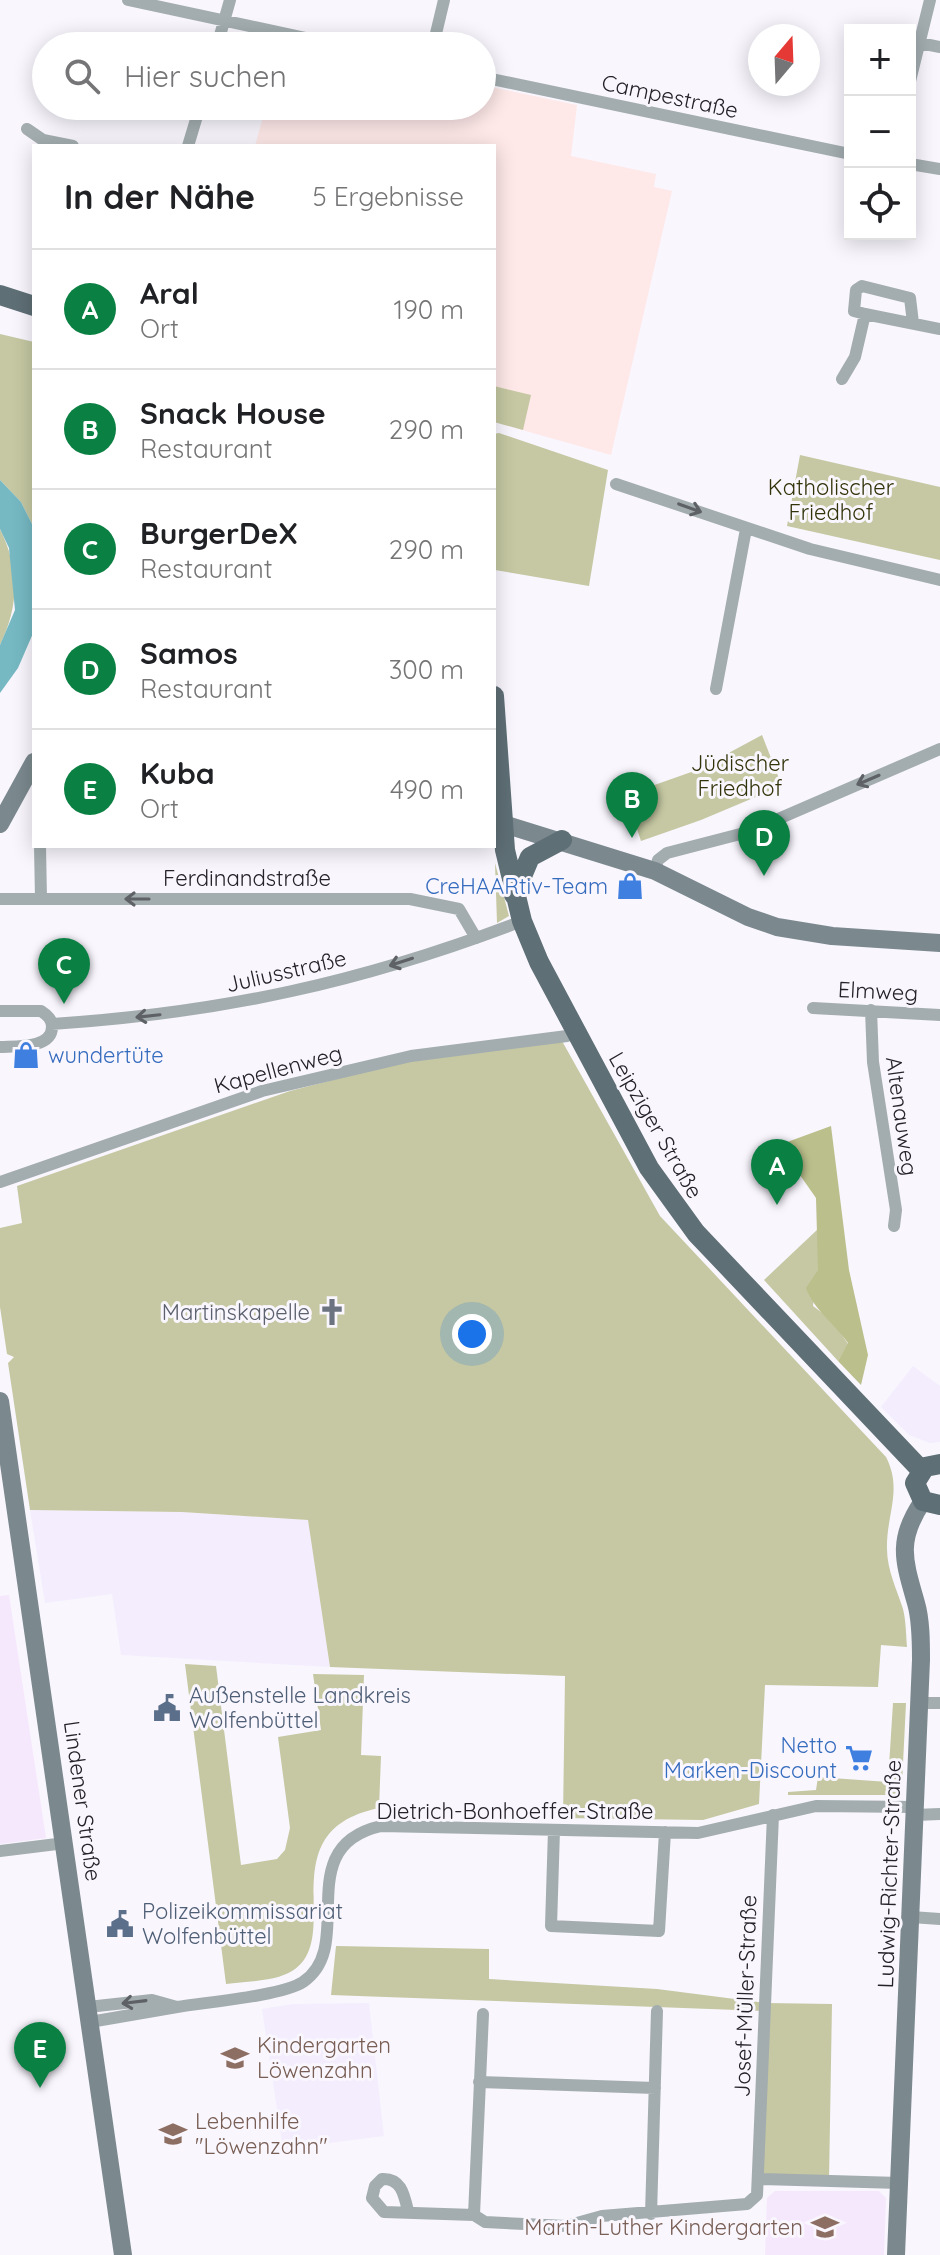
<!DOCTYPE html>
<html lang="de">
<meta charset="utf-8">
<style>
body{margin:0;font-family:Quicksand,sans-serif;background:#f2f2f2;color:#202124}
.controls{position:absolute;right:24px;top:24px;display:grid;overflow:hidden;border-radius:0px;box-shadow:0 4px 20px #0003}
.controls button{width:72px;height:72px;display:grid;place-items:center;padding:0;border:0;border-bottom:2px solid #e0e0e0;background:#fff;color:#202124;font:40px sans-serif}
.compass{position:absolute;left:748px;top:24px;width:72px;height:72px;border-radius:50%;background:#fff;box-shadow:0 4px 20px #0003;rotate:19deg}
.you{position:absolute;left:472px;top:1334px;width:28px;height:28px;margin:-20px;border:6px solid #fff;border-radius:50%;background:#1a73e8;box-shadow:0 0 0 12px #1a73e833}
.badge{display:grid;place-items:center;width:52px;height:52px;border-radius:50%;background:#0b8043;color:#fff;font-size:26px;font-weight:700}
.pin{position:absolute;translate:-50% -66px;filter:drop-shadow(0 2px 4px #0008)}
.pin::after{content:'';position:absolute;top:42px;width:28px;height:24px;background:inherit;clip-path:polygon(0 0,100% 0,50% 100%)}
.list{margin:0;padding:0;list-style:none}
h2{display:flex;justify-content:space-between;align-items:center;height:104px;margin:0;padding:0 32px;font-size:34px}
h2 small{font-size:26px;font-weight:400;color:#757577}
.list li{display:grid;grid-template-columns:52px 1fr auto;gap:24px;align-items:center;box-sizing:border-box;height:120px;padding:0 32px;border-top:2px solid #e0e0e0}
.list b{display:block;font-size:30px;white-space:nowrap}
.list p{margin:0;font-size:26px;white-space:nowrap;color:#757577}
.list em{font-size:26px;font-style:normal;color:#757577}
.icon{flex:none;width:44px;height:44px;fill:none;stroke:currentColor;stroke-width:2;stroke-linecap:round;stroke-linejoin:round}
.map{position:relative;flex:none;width:940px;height:2255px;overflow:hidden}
.search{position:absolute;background:#fff;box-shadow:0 4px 20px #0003;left:32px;top:32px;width:464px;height:88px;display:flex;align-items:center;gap:20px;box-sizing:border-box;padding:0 28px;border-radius:44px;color:#757577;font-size:30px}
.panel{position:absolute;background:#fff;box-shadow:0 4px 20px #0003;left:32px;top:144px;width:464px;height:704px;border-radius:0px}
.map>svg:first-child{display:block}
.built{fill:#f3edfd}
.industrial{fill:#fee8e8}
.education{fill:#f6e8fc}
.green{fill:#c5c8a2}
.forest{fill:#bbbf8b}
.water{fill:#76b9c3}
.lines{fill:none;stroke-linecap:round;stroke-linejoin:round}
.street{stroke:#a3adb0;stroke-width:12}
.secondary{stroke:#7b898e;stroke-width:18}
.primary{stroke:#5e6f75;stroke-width:20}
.oneway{stroke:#5e6166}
.labels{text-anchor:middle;stroke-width:6;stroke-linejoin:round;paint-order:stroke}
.street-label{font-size:22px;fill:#252229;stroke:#f9f6fe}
.park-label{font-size:22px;fill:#323309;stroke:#f9f6fe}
.shop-label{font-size:22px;fill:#366cbe;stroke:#f9f6fe;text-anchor:end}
.worship-label{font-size:22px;fill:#5b616d;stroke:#f9f6fe;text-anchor:end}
.service-label{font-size:22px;fill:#4e5e75;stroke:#f9f6fe;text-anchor:start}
.education-label{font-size:22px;fill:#785e54;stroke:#f9f6fe;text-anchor:start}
</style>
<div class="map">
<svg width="940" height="2255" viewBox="0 0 940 2255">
<rect width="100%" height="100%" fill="#f9f6fe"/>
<!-- built -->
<path class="built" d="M913 1366 940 1386V1442L930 1443 909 1435 881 1407Z
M30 1510 182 1512 308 1520 330 1667 121 1655 112 1594 45 1603Z
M369 2003 384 2136 283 2149 262 2009 293 2004Z"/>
<!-- industrial -->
<path class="industrial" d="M482 85 577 105 571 156 656 174 654 187 672 191 611 455 494 422V146H255L266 106H482Z"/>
<!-- education -->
<path class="education" d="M9 1595 46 1838 0 1844V1596Z
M775 2191H879L886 2198 884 2255H765L767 2198Z"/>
<!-- green -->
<path class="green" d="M0 334 34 342V528L21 502 0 480Z
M494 386 531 395 523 430 494 422Z
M499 433 608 470 589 586 495 570 494 434Z
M800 455 940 487V560L787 526Z
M0 529C20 570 19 605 0 645Z
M762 735 782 786 701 820 641 841 626 795 697 770Z
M495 863 509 916 497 923Z
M562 1041 660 1216 886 1457C903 1490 886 1515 887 1549 887 1570 897 1590 903 1609 906 1621 906 1635 907 1647L881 1645 878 1687 765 1685 759 1804 703 1820 563 1818 565 1676 330 1667 308 1520 182 1512 30 1510 8 1363 14 1357 7 1354 0 1307V1228L22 1223 17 1186 290 1091 410 1060Z
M818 1229V1270L813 1306 832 1320 848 1344 838 1361 764 1280Z
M185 1664 216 1666 241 1865 277 1859 285 1850 290 1828 278 1737 321 1730 313 1674 364 1675 361 1755 381 1756 379 1808C267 1831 346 1938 292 1971 274 1982 246 1981 226 1984Z
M893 1703H906L902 1784 896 1795H788V1792L816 1790 818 1777 888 1782Z
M336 1946 489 1949V1979L657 1989 766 2003 832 2004 829 2181 758 2179 765 2011 331 1995Z"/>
<!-- forest -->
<path class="forest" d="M831 1126 849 1270 868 1355 861 1385 838 1361 848 1343C834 1323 814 1310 806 1288L818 1270 816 1198 779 1145Z"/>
<!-- water -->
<path class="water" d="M0 480 21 502 34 528V631L18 668 0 693V645L15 610 9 548 0 529Z"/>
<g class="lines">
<!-- street -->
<path class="street" d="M128 0 343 46
M920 43 940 47
M217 46 230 0
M433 46 444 0
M482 77 850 154
M910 81 930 0
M27 129 43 140 73 146
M188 146 200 106
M910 164 940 169
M913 323 910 298 862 286 856 290 854 311 865 314 940 329
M842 379 855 357 865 314
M616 484 810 549 940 580
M716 689 746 529
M40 846 41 899
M655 871 658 860 667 853 748 832 940 749
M0 899H410L459 909 476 938
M813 1008 940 1015
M871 1010 873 1062 896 1210 894 1226
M0 1011H41C47 1015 52 1019 52 1027 52 1049 15 1046 0 1047
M52 1024C221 1013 363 982 522 921
M0 1182 262 1091 411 1056 567 1036 576 1031
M920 1703H940
M915 1815 940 1814
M554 1830 551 1926 659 1931 665 1832
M0 1851 65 1843
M911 1917 940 1919
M88 2007 152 2000 177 2007 90 2022
M177 2007C207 2002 281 1996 303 1982 358 1945 289 1847 381 1826L698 1833 816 1806 915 1807
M479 2082 655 2088
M758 2179 899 2183
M408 2211C404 2194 401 2178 382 2179L375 2186 372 2198 384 2212 474 2215 485 2222 566 2226 602 2216 747 2204 757 2195 773 1815
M651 2214 657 2011
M474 2215 483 2014"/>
<!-- secondary -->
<path class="secondary" d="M494 821 655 871 748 917 777 927 832 936 940 943
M0 824 34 762
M0 1401 123 2255
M896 2255 921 1660C921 1642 921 1620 916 1603 904 1561 896 1540 923 1501"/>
<!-- primary -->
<path class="primary" d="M0 295 34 306
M494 696 505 850 522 921 539 962 649 1168 696 1233 921 1470
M514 895 530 857 562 840
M940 1464 925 1467 915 1483 923 1501 940 1505"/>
</g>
<!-- one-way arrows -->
<defs><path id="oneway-shaft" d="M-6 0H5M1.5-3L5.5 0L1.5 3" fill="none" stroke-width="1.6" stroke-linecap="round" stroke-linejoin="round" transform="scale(2)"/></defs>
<g class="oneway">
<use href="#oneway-shaft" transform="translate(690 508) rotate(20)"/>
<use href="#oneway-shaft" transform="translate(868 780) rotate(157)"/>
<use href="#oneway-shaft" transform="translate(137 899) rotate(180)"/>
<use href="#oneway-shaft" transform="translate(401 962) rotate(162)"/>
<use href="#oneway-shaft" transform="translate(148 1016) rotate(174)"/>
<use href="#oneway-shaft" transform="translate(134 2002) rotate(173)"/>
</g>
<!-- icons -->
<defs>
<g id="shop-bare" transform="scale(2.16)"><path d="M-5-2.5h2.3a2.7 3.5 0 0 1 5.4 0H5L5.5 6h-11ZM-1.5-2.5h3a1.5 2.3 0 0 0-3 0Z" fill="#3f7fe0" stroke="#f9f6fe" stroke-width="2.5" paint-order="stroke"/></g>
<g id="church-bare" transform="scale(2.16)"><path d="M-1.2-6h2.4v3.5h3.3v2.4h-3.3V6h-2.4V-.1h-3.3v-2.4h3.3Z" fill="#6b7280" stroke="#f9f6fe" stroke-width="2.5" paint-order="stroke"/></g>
<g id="civic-bare" transform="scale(2.16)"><path d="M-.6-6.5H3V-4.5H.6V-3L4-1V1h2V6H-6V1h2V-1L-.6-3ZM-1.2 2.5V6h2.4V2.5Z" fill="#5c6f8a" stroke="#f9f6fe" stroke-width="2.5" paint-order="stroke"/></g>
<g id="supermarket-bare" transform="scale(2.16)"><path d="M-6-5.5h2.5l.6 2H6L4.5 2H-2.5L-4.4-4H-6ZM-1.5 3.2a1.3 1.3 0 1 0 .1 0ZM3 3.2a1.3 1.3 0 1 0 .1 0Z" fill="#3f7fe0" stroke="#f9f6fe" stroke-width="2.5" paint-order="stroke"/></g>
<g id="school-bare" transform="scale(2.16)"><path d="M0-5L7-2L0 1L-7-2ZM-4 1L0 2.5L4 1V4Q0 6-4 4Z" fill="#8d6e63" stroke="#f9f6fe" stroke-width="2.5" paint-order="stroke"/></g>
</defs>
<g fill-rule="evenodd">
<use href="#shop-bare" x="630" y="886"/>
<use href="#shop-bare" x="26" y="1055"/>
<use href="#church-bare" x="332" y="1312"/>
<use href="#civic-bare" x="167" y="1708"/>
<use href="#supermarket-bare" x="859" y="1758"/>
<use href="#civic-bare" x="120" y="1924"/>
<use href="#school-bare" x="235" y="2058"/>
<use href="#school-bare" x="173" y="2134"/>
<use href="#school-bare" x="825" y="2227"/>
</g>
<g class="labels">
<!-- street labels -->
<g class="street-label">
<text transform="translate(670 96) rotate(12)" y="8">Campestraße</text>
<text x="247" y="886">Ferdinandstraße</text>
<text transform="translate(286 971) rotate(-13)" y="8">Juliusstraße</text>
<text transform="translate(878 991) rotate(3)" y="8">Elmweg</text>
<text transform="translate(278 1069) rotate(-15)" y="8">Kapellenweg</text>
<text transform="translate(902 1116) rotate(82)" y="8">Altenauweg</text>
<text transform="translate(656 1125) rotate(60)" y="8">Leipziger Straße</text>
<text transform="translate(83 1801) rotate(82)" y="8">Lindener Straße</text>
<text x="515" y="1819">Dietrich-Bonhoeffer-Straße</text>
<text transform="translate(889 1874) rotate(-88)" y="8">Ludwig-Richter-Straße</text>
<text transform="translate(745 1996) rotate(-88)" y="8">Josef-Müller-Straße</text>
</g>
<!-- park labels -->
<g class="park-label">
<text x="831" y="495">Katholischer<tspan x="831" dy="25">Friedhof</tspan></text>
<text x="740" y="771">Jüdischer<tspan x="740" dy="25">Friedhof</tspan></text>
</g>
<!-- shop labels -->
<g class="shop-label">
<text x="608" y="894">CreHAARtiv-Team</text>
<text x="48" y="1063" text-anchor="start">wundertüte</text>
<text x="837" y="1753">Netto<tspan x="837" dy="25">Marken-Discount</tspan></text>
</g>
<!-- worship labels -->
<g class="worship-label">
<text x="310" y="1320">Martinskapelle</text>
</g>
<!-- service labels -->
<g class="service-label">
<text x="189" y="1703">Außenstelle Landkreis<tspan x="189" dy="25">Wolfenbüttel</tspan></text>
<text x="142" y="1919">Polizeikommissariat<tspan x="142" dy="25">Wolfenbüttel</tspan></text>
</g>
<!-- education labels -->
<g class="education-label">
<text x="257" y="2053">Kindergarten<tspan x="257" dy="25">Löwenzahn</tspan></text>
<text x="195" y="2129">Lebenhilfe<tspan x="195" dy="25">"Löwenzahn"</tspan></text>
<text x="803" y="2235" text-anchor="end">Martin-Luther Kindergarten</text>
</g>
</g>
</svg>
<div class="controls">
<button>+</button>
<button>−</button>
<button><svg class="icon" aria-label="locate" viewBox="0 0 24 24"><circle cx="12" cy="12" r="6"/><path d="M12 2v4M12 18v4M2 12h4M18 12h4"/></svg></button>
</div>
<svg class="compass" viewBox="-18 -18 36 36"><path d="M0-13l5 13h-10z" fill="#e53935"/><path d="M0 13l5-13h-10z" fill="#757577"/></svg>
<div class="you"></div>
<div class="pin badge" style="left:777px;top:1205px">A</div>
<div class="pin badge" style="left:632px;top:838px">B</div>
<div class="pin badge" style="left:64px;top:1004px">C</div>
<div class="pin badge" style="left:764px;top:876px">D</div>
<div class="pin badge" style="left:40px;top:2088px">E</div>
<div class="search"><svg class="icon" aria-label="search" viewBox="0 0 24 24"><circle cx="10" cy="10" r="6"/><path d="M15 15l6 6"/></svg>Hier suchen</div>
<section class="panel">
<h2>In der Nähe<small>5 Ergebnisse</small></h2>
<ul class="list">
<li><span class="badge">A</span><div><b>Aral</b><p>Ort</p></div><em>190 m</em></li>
<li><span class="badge">B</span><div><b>Snack House</b><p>Restaurant</p></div><em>290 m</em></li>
<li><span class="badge">C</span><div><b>BurgerDeX</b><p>Restaurant</p></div><em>290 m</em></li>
<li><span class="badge">D</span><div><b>Samos</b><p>Restaurant</p></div><em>300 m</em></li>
<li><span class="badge">E</span><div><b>Kuba</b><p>Ort</p></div><em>490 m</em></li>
</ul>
</section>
</div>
